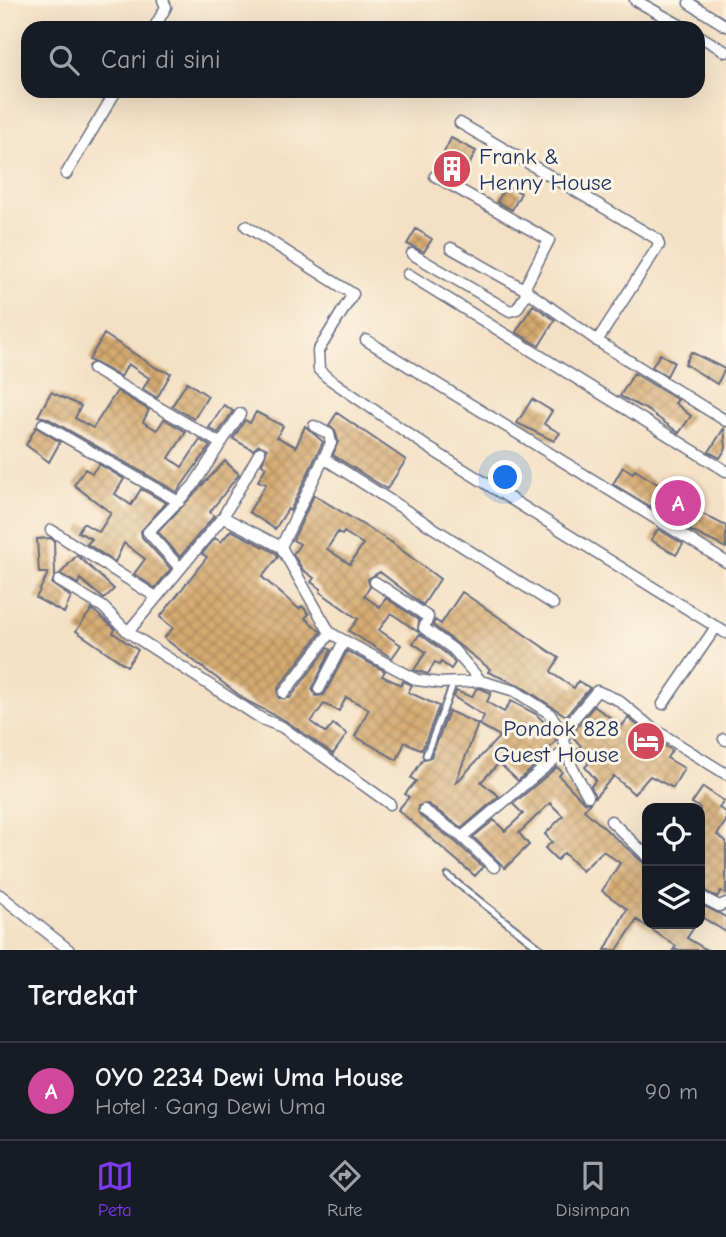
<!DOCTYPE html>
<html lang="id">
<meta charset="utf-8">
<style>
body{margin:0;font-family:"Comic Neue",sans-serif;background:#20242c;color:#f1f3f6}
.controls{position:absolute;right:21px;bottom:21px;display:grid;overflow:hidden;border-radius:14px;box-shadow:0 7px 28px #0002}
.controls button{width:63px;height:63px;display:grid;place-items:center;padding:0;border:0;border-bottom:2px solid #363941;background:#171b24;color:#f1f3f6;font:35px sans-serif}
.you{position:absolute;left:506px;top:478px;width:24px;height:24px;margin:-18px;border:5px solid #fff;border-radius:50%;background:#1a73e8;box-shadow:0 0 0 10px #1a73e833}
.badge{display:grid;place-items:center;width:46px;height:46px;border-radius:50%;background:#7c3aed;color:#fff;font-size:23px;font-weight:700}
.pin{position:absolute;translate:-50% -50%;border:4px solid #fff;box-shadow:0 2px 7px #0006}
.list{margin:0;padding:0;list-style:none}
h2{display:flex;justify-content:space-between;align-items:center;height:91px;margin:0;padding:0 28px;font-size:30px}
h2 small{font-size:23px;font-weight:400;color:#9ea1a6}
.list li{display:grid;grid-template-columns:46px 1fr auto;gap:21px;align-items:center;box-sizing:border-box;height:98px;padding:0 28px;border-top:2px solid #363941}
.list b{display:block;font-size:26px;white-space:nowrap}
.list p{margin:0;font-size:23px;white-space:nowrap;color:#9ea1a6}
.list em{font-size:23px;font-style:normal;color:#9ea1a6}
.icon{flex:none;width:38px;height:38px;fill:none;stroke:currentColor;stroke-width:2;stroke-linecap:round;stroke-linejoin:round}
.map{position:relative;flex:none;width:726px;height:950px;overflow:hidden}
.search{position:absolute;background:#171b24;box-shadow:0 7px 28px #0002;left:21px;right:21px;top:21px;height:77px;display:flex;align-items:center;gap:18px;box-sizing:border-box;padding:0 24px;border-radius:21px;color:#9ea1a6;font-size:26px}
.sheet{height:189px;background:#171b24}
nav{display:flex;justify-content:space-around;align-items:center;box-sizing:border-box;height:98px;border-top:2px solid #363941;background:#171b24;font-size:19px;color:#9ea1a6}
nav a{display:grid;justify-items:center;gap:4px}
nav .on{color:#7c3aed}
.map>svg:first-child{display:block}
.building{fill:url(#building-cross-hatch);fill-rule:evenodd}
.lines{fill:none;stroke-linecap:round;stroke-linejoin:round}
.lane-casing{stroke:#676d82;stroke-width:9}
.street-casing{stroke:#676d82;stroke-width:13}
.lane{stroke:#fff;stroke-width:5}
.street{stroke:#fff;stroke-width:10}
.labels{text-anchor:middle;stroke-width:6;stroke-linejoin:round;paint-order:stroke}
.poi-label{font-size:23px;fill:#1b2f5e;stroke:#fcf5e5;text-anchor:start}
</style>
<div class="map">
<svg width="726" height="950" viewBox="0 0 726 950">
<defs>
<pattern id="building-cross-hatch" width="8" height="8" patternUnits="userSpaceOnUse" patternTransform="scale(1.75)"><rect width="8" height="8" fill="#d5aa70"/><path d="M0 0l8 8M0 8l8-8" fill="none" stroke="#ac8b5f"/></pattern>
</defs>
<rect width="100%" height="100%" fill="#fcf5e5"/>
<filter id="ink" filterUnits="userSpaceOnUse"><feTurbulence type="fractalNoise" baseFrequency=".0143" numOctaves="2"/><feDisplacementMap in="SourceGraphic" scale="14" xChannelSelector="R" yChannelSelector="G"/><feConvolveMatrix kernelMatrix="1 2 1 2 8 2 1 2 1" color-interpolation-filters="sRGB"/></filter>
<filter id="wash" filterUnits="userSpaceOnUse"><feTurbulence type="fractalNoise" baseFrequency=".00686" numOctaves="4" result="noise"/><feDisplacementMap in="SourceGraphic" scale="28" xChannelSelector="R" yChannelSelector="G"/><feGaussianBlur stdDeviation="1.57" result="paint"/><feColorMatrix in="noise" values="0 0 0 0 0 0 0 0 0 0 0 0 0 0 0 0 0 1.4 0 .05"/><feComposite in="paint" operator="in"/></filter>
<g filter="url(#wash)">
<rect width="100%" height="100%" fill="#f4e0c4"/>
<g id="blocks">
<!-- building -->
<path class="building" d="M451 138 476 151 461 182 436 169Z
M506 185 521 193 512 210 497 202Z
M416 229 432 239 424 252 407 244Z
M533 305 555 320 539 346 516 332Z
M104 334 158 369 171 373 157 398 143 389 149 378 128 364 121 377 89 360Z
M691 352 725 369 717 384 685 364Z
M660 354 674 362 667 376 652 367Z
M634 373 678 400 675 403 691 416 679 433 649 411 620 396Z
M187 382 208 396 194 419 172 406Z
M117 391 149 410 143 422 157 430 164 419 186 432 169 458 182 467 200 440 210 446 177 492 47 418 38 416 51 392 81 406 75 418 93 428Z
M532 399 552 411 544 424 560 433 554 441 517 423Z
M224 405 233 411 218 433 209 428Z
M256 412 283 426 277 437 296 447 305 426 323 442 290 511 288 509 275 529 249 512 266 484 258 481 266 467 262 464 267 449 259 445 253 450 233 439 245 420 250 423Z
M337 413 406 460 387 489 333 455 338 441 335 430 329 425Z
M36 427 60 442 49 462 26 445Z
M724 428 726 448 720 458 709 452Z
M225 461 239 474 210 512 214 516 180 557 158 532Z
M99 464 124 479 115 494 131 505 141 489 166 503 141 531 142 537 171 569 155 588 134 574 145 559 124 543 115 562 87 544 92 539 78 532 83 523 99 532 111 513 74 485 85 469 92 473Z
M623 467 633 473 635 470 690 504 689 507 726 526V548L689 530 693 523 655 499 651 507 613 484Z
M314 495 391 542 440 579 423 605 380 572 368 579 370 587 364 596 380 607 386 598 419 620 418 632 391 613 379 630 401 645 392 658 349 631 358 619 320 592 321 589 311 582 314 578 303 570 293 554 300 544 293 540ZM338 532 342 535 344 532 363 544 350 564 327 549Z
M658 529 683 544 676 555 651 540Z
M231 530 276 553 278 557 262 577 299 609 302 606 309 614 305 618 321 632 278 688 279 698H290L328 648 331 650 312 689 316 696 324 695 347 651 385 671 382 676 401 685 403 681 412 685 408 692 439 706 422 750 405 742 397 760 355 736 369 709 346 697 339 711 324 704 311 722 326 733 333 724 347 734 333 754 286 721 247 701 164 638 173 628 160 617 207 557 202 554 215 538 221 542Z
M50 538 54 540 55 575 52 584 71 597 64 613 36 598 48 573H39L37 539Z
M77 555 114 589 104 599 80 579 78 584 60 574Z
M462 592 559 658 551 671 553 674 574 688 578 681 590 688 566 716 519 685 488 672 490 669 433 625 435 620 441 624Z
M92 609 115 629 113 633 138 650 127 666 76 631Z
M420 634 448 655 455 663 451 669 441 662 439 665 435 662 428 674 414 670 426 652 413 643Z
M480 688 491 693 487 702 504 712 511 701 536 714 553 731 556 741 544 754 546 756 518 781 499 763 481 782 499 796 462 828 428 804 418 806 420 816 457 843 483 867 475 876 398 810 409 797 405 794 416 781 411 778 423 759 431 757 449 711 478 724 455 784 500 736 480 725 484 716 454 697 456 691 472 697 476 689Z
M594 706 622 726 628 718 641 728 631 740 653 757 660 743 672 750 667 758 684 768 673 788 650 776 634 794 614 776 595 797 591 786 596 780 585 767 589 763 576 751 581 746 571 735Z
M557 767 562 772 559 776 584 802 590 803 584 810 647 866V924H696L687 938 707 950H673L676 946 637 920 617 950H605L627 909 602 891 620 863 603 851 582 871 564 853 557 860 545 848 552 842 545 834 563 816 550 803 519 833 529 845 505 868 473 837 494 820 505 831 523 814 513 804Z
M703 787 724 801 719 808 726 812V821L717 835 726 841V894L721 891 717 897 700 889V808L692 803Z
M700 904 726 917V932L703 918 700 924Z"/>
</g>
</g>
<g filter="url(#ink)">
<use href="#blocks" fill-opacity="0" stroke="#676d82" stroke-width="2"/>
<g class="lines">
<!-- lane casing -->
<g class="lane-casing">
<path id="lane" d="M426 755 454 682
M448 876 542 950"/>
</g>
<!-- street casing -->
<g class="street-casing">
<path id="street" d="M635 0 685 28
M689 3 726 26
M154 28 166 7 163 0
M698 35 726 52
M460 123 657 239 659 245 597 341
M66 174 116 91
M435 176 549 240 524 289
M246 226 353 294 318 351 319 370 328 378 429 448 726 633
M451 248 524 289 602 344 726 421
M412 254 510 311 517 309 528 291
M408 274 726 471
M366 340 726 562
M93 369 220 443
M43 424 179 502
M325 459 553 604
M223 517 281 547
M51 530 156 597
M281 547 330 633 417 680 440 683 481 681 515 691 549 713 560 728 572 767 588 796
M281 547 331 443 329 434 314 426
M180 568 148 532 193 486 240 414
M59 581 103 607 128 632 262 719 282 727 390 804
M375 582 428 617 424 628 453 649 481 681
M128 632 223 517 260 452
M319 689 344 641
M284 693 330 633
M663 704 716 627
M560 728 565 729 597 691 618 700 652 728 726 774
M724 739 726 740
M424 810 462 837 494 867
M611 821 647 856
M462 837 568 748
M0 895 69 950
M700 896 719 906 726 903"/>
</g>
<!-- lane -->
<use href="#lane" class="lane"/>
<!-- street -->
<use href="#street" class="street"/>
</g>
</g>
<!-- icons -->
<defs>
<g id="building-disc" transform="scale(2.0125)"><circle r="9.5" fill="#d1495b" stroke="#fcf5e5"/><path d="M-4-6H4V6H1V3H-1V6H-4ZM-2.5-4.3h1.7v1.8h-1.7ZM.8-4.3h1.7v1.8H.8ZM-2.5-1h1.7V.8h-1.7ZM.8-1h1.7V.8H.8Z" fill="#fff"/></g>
<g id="hotel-disc" transform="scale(2.0125)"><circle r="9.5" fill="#d1495b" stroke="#fcf5e5"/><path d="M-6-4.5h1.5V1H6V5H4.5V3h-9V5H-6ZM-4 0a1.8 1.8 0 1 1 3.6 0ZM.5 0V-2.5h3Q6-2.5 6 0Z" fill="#fff"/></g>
</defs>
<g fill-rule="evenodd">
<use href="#building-disc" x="452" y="169"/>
<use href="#hotel-disc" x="646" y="741"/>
</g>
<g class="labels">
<!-- poi labels -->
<g class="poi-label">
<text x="479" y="164">Frank &amp;<tspan x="479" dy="26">Henny House</tspan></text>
<text x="619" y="736" text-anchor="end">Pondok 828<tspan x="619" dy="26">Guest House</tspan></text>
</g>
</g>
</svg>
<div class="controls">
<button><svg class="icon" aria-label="locate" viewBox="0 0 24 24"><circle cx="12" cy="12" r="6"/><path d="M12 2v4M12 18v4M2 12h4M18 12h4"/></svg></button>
<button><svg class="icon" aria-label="layers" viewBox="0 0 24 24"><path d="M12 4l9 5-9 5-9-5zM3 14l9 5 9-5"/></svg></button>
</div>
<div class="you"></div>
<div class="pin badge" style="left:678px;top:503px;background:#d1479c">A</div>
<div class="search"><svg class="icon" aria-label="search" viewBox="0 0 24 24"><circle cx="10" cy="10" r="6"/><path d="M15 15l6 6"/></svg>Cari di sini</div>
</div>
<section class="sheet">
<h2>Terdekat<small></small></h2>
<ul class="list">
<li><span class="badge" style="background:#d1479c">A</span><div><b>OYO 2234 Dewi Uma House</b><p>Hotel · Gang Dewi Uma</p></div><em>90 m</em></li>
</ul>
</section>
<nav>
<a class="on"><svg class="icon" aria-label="map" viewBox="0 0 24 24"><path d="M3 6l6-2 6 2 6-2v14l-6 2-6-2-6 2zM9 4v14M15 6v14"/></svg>Peta</a>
<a><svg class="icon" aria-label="directions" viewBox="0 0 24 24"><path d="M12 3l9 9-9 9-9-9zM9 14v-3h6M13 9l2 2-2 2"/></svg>Rute</a>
<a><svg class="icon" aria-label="saved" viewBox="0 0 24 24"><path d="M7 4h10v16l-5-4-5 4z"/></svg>Disimpan</a>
</nav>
